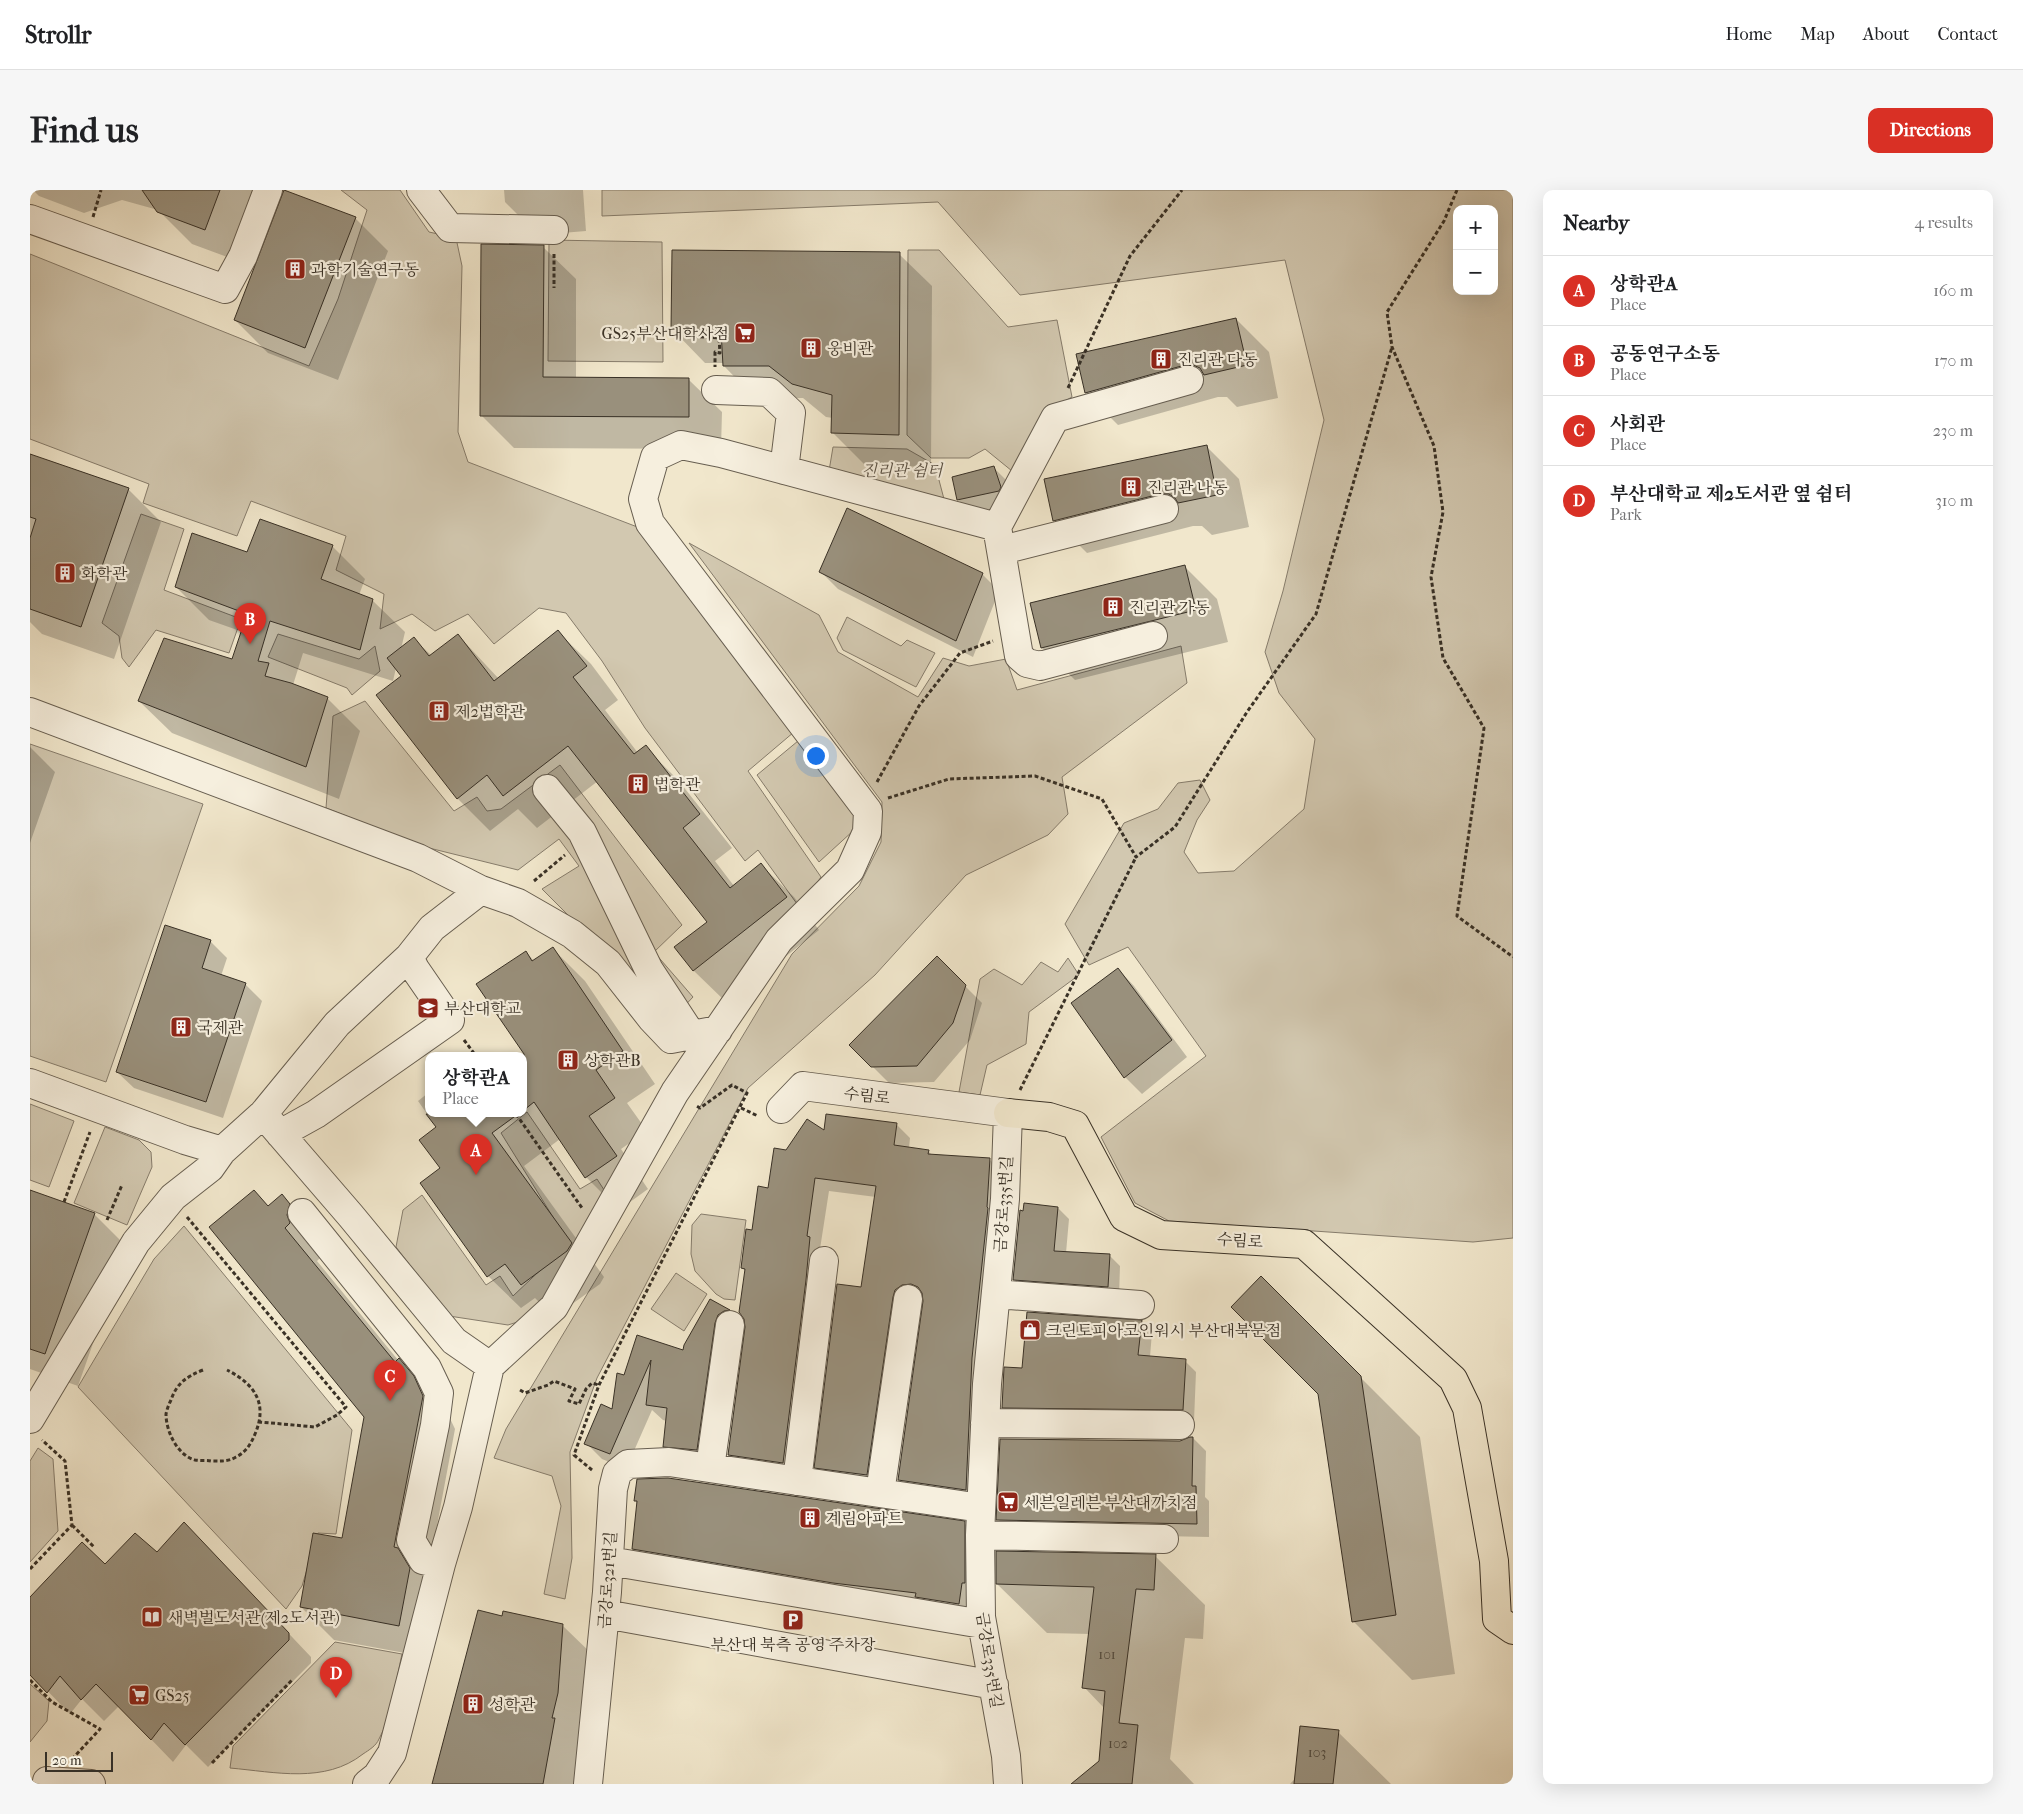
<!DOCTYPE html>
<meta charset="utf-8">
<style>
body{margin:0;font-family:"IM FELL French Canon","Noto Serif KR",serif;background:#f6f6f6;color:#202124}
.controls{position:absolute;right:15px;top:15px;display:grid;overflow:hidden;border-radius:10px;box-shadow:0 5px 20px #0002}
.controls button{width:45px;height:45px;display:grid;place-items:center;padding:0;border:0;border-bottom:1px solid #e0e0e0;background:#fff;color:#202124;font:25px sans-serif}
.scale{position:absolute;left:15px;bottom:12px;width:68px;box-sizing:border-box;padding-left:5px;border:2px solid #393126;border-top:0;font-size:14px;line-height:18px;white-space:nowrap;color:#393126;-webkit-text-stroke:4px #f6efde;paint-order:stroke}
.you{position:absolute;left:785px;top:565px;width:18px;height:18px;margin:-12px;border:4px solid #fff;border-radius:50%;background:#1a73e8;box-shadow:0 0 0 8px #1a73e833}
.badge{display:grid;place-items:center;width:32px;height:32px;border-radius:50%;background:#d93025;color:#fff;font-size:16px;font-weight:700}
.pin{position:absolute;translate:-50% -41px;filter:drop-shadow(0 1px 2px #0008)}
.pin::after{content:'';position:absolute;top:26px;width:18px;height:15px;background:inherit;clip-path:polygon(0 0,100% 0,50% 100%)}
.popup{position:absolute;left:395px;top:862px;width:102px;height:65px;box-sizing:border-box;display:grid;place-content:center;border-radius:10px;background:#fff;filter:drop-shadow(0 1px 4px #0005);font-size:16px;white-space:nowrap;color:#757577}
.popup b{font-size:19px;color:#202124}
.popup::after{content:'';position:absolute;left:50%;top:100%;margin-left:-10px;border:10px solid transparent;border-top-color:#fff}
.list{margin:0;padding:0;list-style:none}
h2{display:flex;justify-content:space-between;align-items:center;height:65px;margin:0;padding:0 20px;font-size:21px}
h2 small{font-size:16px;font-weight:400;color:#757577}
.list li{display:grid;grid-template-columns:32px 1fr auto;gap:15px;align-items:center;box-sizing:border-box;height:70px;padding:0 20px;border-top:1px solid #e0e0e0}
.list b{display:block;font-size:19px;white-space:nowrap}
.list p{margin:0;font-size:16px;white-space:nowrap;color:#757577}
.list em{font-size:16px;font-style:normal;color:#757577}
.map{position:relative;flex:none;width:1483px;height:1594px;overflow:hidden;border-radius:10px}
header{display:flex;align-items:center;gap:30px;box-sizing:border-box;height:70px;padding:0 25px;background:#fff;border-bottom:1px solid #e0e0e0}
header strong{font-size:24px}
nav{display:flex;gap:28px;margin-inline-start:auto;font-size:18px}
.intro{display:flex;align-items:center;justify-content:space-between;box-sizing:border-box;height:120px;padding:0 30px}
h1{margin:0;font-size:35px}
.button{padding:12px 22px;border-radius:10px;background:#d93025;color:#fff;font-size:18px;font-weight:700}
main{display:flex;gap:30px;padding:0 30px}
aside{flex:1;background:#fff;border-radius:10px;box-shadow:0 5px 20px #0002}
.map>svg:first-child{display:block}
.green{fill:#d2c8b0;stroke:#867c6b;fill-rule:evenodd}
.shadow{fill:#0003}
.building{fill:#99907c;stroke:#393126}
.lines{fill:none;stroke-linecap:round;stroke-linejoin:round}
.minor-casing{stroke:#675e50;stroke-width:30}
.major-casing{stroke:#393126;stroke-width:30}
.path{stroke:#393126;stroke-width:3;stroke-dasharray:4 2.5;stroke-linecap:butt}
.minor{stroke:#f6efde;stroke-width:28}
.major{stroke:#f1e7cc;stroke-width:28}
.labels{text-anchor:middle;stroke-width:4.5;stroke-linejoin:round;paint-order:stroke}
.number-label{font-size:14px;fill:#51493c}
.poi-label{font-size:16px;fill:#393126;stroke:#f6efde;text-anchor:start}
.park-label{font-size:16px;font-style:italic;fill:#584f42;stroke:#f6efde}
.street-label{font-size:16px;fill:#393126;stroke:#f6efde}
</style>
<header>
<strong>Strollr</strong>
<nav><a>Home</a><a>Map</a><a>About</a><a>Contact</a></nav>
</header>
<div class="intro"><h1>Find us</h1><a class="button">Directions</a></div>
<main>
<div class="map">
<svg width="1483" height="1594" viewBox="0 0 1483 1594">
<rect width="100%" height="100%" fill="#f1e7cc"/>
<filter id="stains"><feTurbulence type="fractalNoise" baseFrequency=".004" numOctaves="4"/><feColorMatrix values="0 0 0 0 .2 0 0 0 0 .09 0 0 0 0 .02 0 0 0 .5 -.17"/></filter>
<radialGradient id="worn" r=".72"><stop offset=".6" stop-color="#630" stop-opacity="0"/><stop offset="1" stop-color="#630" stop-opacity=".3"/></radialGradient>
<!-- green -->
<path class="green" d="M311 0H370L399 42 426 48 432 76 428 242 438 272 610 338 764 542 718 581 791 687 770 718 728 660 715 671 615 538 572 471 536 423 509 418 464 454 438 424 405 441 382 424 350 439 354 404 306 380 316 346 221 311 207 346 113 313 119 294 0 249V64L279 176 308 109 337 20Z
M572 0H1483V1048L1443 1052 1139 1031 1105 1013 1071 947 1176 866 1098 757 1059 775 1035 734 1094 633 1128 619 1148 593 1170 590 1180 610 1167 630 1154 662 1168 683 1204 681 1274 619 1285 549 1249 503 1235 462 1253 401 1294 230 1255 70 990 105 908 12 572 26ZM1427 19H1464V101H1427Z
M519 50 632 52 633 172 518 171Z
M878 60H909L978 137 1027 130 1042 207 1020 219 982 281 955 259 939 268H901L877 245Z
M803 257 877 259 905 275 914 309 799 281Z
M111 324 154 339 134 400 211 429 199 463 126 440 99 477 92 468 89 446 72 433Z
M659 353 789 425 808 462 888 507 913 468 939 476 976 469 987 500 1151 456 1157 493 1032 587 1038 624 1018 645 936 685 845 785 718 898 567 1188 540 1262 542 1368 535 1409 514 1404 531 1316 522 1286 464 1268 476 1239 762 764 829 696 851 652 852 612Z
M817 427 871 456 877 450 905 463 886 497 813 460 807 448Z
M248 444 329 469 345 456 350 481 322 505 317 498 238 467Z
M335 511 424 621 447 607 457 621 471 619 530 575 652 735 624 762 663 807 633 839 550 737 512 699 549 676 529 649 488 680 395 657 296 618 303 526Z
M774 546 835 630 789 672 727 585Z
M0 554 173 614 76 892 0 866Z
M1038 768 1049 785 999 822 996 854 957 875 950 905 929 902 950 789 964 779 992 795 1011 772 1028 782Z
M0 914 44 931 19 997 0 990Z
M497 922 550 999 567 989 578 1006 503 1127 478 1135 419 1126 366 1057 373 1020 392 1005 456 1095 470 1086 483 1106 539 1053 471 943Z
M75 937 109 950 121 962 122 977 97 1035 44 1013Z
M671 1024 716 1030 705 1110 694 1109 686 1104 665 1081 661 1064 662 1035Z
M154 1036 322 1240 306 1344 288 1343 272 1396 256 1419 48 1197 124 1069Z
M646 1083 677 1104 654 1141 621 1119Z
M8 1258 23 1269 28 1341 0 1372V1271Z
M305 1452 372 1464C366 1490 362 1526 349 1549 346 1556 339 1560 333 1564 295 1594 245 1582 200 1578L203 1556Z
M0 1494 19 1511 17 1531 0 1552Z"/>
<!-- shadow -->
<path class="shadow" d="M3 0H234L208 71 162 54 128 20 92 10 54 23 9 6Z
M474 0H553L556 41 508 45 475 12Z
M325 28 358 61 308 190 238 163 205 130Z
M513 57 546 89V189L659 190 692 222 691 259 484 258 451 225Z
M869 64 902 96 901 277 835 275 802 242 803 228 796 227 773 208 726 209 694 176V173H675L643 140Z
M1206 129 1239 162 1248 208 1207 217 1197 207H1188L1088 235 1056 203Z
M1176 256 1209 289 1219 337 1182 345 1172 336H1163L1057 363 1024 330Z
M0 265 98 299 131 332 84 469 12 444 0 432Z
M964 278 986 300 992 320 991 323 951 332 928 310Z
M302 356 335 389 329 405 342 410 375 442 371 459 384 449 402 466 428 445 469 489 528 442 561 474 588 510 575 520 608 563 615 557 648 590 702 658 685 671 704 696 731 675 764 707 789 740 697 813 664 781 646 758 679 732 568 591 507 638 488 619 460 641 428 609 348 506 373 486 366 478 363 491 273 463 263 495 297 508 330 541 309 609 142 543 109 511 203 470 213 442 179 430 146 397 217 364Z
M1154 376 1187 409 1198 452 1045 490 1012 458 1001 414Z
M791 382 952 384 969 401 943 467 808 399Z
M0 557 25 582 0 653Z
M180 751 197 768 191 786 215 794 232 811 193 928 104 898 87 882Z
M523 759 555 791 625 894 597 913 617 941 591 959 618 999 589 1020 556 987 530 949 494 976 574 1087 570 1094 524 1127 505 1108 491 1118 458 1086 411 978 407 938 388 911 398 903V924H494V895L508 884 496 762 504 771Z
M907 768 952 813 940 850 904 892 859 893 821 855Z
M1088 779 1104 796 1157 867 1112 904 1095 887 1042 813Z
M866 934 880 948 879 958 898 961 903 966 959 969 973 983 950 1313 883 1304 869 1289 894 1107 886 1108 851 1299 800 1291 786 1277 832 1098 846 1007 799 1001 790 1059 767 1286 713 1279 699 1264 717 1138 716 1081 712 1078 723 1041 756 961 795 943Z
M224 1002 239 1017 252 1006 285 1039 292 1066 287 1071 368 1170 402 1202 416 1220 425 1239 397 1389 412 1412 402 1468 304 1450 271 1417 313 1350 335 1227Z
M0 1008 64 1024 97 1057 48 1196 0 1179Z
M1028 1018 1039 1029 1036 1063 1079 1065 1090 1076 1089 1107 995 1100 984 1089Z
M1231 1088 1390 1247 1425 1484 1382 1490 1323 1431 1289 1203Z
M681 1110 699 1121 714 1136H710L682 1276 650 1272 634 1256 637 1231 633 1230 622 1220 596 1279 572 1269 556 1253 583 1221 607 1147 654 1161Z
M1111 1131 1122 1142 1120 1167 1155 1171 1166 1182 1164 1231 984 1228 973 1217Z
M1163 1248 1176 1261 1175 1307 1179 1311V1347L981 1343 968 1329 1150 1252Z
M605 1311 934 1333 947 1345 941 1425 615 1371 603 1359 608 1313Z
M176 1356 281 1467V1473L178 1577 156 1555 143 1572 89 1516 74 1531 52 1509 40 1524 0 1483V1409L75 1375 127 1363Z
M1125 1366 1175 1415 1173 1449 1155 1448 1140 1569 1164 1594H1043L1070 1571 1075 1519 1054 1497 1060 1444 1017 1443 967 1394Z
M473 1427 533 1436 566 1468 551 1594H404Z
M1308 1542 1361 1594H1260Z"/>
<!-- building -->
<path class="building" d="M112 0H190L175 40 127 22Z
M254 0 326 27 275 158 204 130Z
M451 54 514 55 513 187 659 188V227L450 226Z
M642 60 870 62 869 245 801 243 802 205 762 194 739 176H693L691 140H641Z
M1206 128 1217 175 1174 185 1170 178 1163 175H1155L1055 203 1046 164Z
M1177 255 1187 305 1148 313 1145 308 1139 304H1130L1023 331 1014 289Z
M0 264 99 298 51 437 0 419V348L6 329 0 327Z
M964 276 971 297 969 301 927 310 922 287Z
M817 318 953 383 926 451 789 382Z
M230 329 303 355 291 389 343 409 330 460 240 431 228 471 239 473 235 486 261 493 298 507 276 577 108 511 134 448 202 469 217 424 145 397 162 343 217 362Z
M1155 375 1166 420 1011 458 1000 413Z
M528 440 557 476 543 487 604 564 616 555 670 624 653 638 700 698 731 673 757 707 663 781 644 757 677 732 538 556 473 606 457 585 427 609 346 505 371 486 357 468 384 447 399 466 428 444 464 491Z
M135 735 181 750 172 778 216 793 176 912 86 882Z
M523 757 593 861 566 880 585 908 559 926 587 966 555 988 504 912 494 920V864L446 794 496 761 502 771Z
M907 766 936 795 923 833 887 876 841 877 819 855Z
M1088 778 1142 850 1094 888 1041 813Z
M396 924H488L462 943 542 1053 537 1061 491 1095 475 1074 457 1087 390 993 410 978 389 950 406 937Z
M796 924 867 933 864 955 899 960 898 964 960 968 957 1017 958 1018 942 1168 936 1300 868 1290 893 1111 892 1103 888 1097 881 1094 872 1095 865 1100 863 1107 837 1285 784 1278 807 1094 831 1097 846 996 785 988 777 1046 780 1047 776 1090 753 1273 698 1265 715 1137 714 1129 709 1122 715 1079 711 1078 716 1039 722 1040 728 996 738 998 744 958 756 960 777 929 794 940Z
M0 1000 65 1023 15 1164 0 1159Z
M224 1000 238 1016 252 1004 260 1014 257 1025 260 1033 255 1038 365 1172 369 1168 384 1186 393 1206 364 1357 368 1358 380 1378 369 1436 270 1417 283 1343 312 1348 334 1227 179 1037Z
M994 1013 1028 1017 1024 1061 1080 1064 1078 1097 983 1090 990 1020 993 1021Z
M1231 1086 1331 1186 1366 1425 1322 1432 1288 1204 1201 1117Z
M680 1109 700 1120 694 1121 688 1125 685 1133 667 1260 633 1257 637 1218 616 1215 621 1170 580 1264 554 1254 571 1214 582 1219 587 1183 594 1185 607 1145 653 1160 654 1155Z
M997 1122 1112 1130 1108 1165 1156 1169 1153 1220 972 1218 974 1177 992 1178Z
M1160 1247H1163L1162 1296H1166L1167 1334 966 1330 970 1249 1150 1251Z
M638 1288 935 1331V1393H932L929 1414 885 1407 886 1403 803 1393 602 1359 607 1311H604L607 1289Z
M154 1332 259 1443V1450L155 1555 134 1533 121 1550 66 1494 51 1510 30 1486 17 1503 0 1485V1407L52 1352 75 1374 105 1343 127 1362Z
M966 1361 1126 1364 1124 1400 1106 1399 1089 1533 1108 1535 1102 1594H1041L1069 1571 1075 1501 1052 1498 1064 1397 966 1394Z
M448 1420 472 1426 473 1421 533 1434 528 1503 522 1528H525L513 1594H402Z
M1270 1536 1309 1540 1303 1594H1264Z"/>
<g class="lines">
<!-- minor casing -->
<g class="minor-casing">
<path id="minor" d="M391 0 420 38 524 40
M0 29 195 99 213 66 238 0
M686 200 739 202 761 223 754 280
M967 337 1025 228 1159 190
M972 360 1134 319
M0 522 388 668 451 700
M517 599 552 642 619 780 661 844
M0 893 155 950 192 961
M751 919 773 896 978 923 975 1009 957 1194 950 1345 951 1427 976 1566 978 1594
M233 924 321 1026 424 1151 460 1176
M250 944 286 924 420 830 385 779 379 767
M272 1023 397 1178 409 1203 405 1235 381 1350 393 1370 411 1374
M966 1104 1110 1115
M0 1229 106 1052 143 1007 180 978 192 961 233 924 307 834 379 767 402 738 451 700 488 713 542 744 578 773 622 829 641 849 688 840
M955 1233 1150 1235
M680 1278 700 1135
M767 1291 794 1071
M850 1303 878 1109
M950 1345 1134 1349
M579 1371 952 1434
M575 1424 964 1495
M17 1591 61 1594
M337 1594 347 1586 362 1563 411 1374 428 1317 460 1176 524 1117 645 902 749 750 820 680 837 642 838 621 620 333 613 309 625 267 651 255 691 263 967 337 989 466 997 473 1010 476 1123 446
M558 1594 577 1402 583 1299 587 1283 598 1274 639 1272 951 1318"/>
</g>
<!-- major casing -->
<g class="major-casing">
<path id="major" d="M978 923 1019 927 1045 935 1094 1027 1131 1045 1274 1054 1423 1189 1437 1218 1464 1371 1467 1429 1483 1440"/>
</g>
<!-- path -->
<path class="path" d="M1427 0 1414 31 1357 122 1362 157 1404 256 1413 322 1401 387 1413 468 1454 538 1427 726 1483 767
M63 27 71 0
M524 64V98
M657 146 689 148 690 163 685 162V177
M1038 198 1100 66 1152 0
M847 592 889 516 930 463 963 451
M858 608 919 589 1005 586 1072 609 1106 667 1145 637 1217 522 1286 424 1362 157
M504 691 535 665
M434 850 446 866
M990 900 1106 667
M711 918 728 926
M486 924 552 1018
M34 1012 60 942
M157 1027 316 1217 307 1225 285 1237 230 1232
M77 1030 92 995
M173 1180C156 1187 147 1193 141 1210 139 1214 137 1219 136 1224 136 1241 147 1265 165 1270 170 1271 176 1270 181 1271 190 1271 198 1272 206 1267 216 1262 221 1254 225 1244 238 1214 225 1194 197 1180
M490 1200 495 1203 518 1195 524 1191 545 1199 539 1211 549 1214 556 1199 562 1193 569 1195
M562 1280 544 1265 569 1195 717 903 702 895 670 918 665 915
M42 1335 64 1357
M0 1379 42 1335 35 1271 12 1250
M0 1490 22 1512 70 1539 44 1567
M182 1573 263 1489"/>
<!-- minor -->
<use href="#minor" class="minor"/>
<!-- major -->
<use href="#major" class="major"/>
</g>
<!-- icons -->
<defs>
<g id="building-square" transform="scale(1.125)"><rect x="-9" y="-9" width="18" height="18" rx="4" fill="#8f2418" stroke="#f6efde"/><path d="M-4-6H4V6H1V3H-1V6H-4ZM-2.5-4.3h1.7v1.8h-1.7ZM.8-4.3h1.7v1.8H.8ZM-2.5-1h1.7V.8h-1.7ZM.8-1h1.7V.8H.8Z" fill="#fff"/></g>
<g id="supermarket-square" transform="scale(1.125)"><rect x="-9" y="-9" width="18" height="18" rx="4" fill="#8f2418" stroke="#f6efde"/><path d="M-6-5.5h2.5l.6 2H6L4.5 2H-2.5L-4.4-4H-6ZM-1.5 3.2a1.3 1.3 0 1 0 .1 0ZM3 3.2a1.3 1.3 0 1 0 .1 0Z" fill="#fff"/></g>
<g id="university-square" transform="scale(1.125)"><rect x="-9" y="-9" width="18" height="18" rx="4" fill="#8f2418" stroke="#f6efde"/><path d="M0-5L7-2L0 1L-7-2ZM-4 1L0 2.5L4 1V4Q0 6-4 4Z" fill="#fff"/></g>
<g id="shop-square" transform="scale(1.125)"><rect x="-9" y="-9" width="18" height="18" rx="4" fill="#8f2418" stroke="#f6efde"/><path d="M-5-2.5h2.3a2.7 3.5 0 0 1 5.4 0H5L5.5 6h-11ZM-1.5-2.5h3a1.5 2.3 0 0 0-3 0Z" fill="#fff"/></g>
<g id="library-square" transform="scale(1.125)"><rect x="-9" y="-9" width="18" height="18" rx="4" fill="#8f2418" stroke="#f6efde"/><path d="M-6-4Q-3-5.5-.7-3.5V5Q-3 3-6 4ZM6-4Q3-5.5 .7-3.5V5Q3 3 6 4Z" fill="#fff"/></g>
<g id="parking-square" transform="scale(1.125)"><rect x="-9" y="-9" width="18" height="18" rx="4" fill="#8f2418" stroke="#f6efde"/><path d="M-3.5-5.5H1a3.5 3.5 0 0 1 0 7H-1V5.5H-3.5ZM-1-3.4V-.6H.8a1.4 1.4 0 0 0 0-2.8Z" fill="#fff"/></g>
</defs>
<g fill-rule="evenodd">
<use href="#building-square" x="265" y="79"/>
<use href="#supermarket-square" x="715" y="143"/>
<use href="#building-square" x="781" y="158"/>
<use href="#building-square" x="1131" y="169"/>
<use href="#building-square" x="1101" y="297"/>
<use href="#building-square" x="35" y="383"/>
<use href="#building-square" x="1083" y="417"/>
<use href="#building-square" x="409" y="521"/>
<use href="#building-square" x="608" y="594"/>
<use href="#university-square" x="398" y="818"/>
<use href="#building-square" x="151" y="837"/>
<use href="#building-square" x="538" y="870"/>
<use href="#shop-square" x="1000" y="1140"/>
<use href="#supermarket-square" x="978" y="1312"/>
<use href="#building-square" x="780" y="1328"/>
<use href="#library-square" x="122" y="1427"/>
<use href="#parking-square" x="763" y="1430"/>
<use href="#supermarket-square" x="109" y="1505"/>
<use href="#building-square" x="443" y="1514"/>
</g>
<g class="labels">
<!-- number labels -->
<g class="number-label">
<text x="1077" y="1469">101</text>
<text x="1088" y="1558">102</text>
<text x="1287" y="1567">103</text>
</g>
<!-- poi labels -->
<g class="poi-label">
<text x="281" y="85">과학기술연구동</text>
<text x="699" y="149" text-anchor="end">GS25부산대학사점</text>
<text x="797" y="164">웅비관</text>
<text x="1147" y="175">진리관 다동</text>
<text x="1117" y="303">진리관 나동</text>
<text x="51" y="389">화학관</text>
<text x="1099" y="423">진리관 가동</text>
<text x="425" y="527">제2법학관</text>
<text x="624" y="600">법학관</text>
<text x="414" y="824">부산대학교</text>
<text x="167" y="843">국제관</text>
<text x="554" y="876">상학관B</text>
<text x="1016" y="1146">크린토피아코인워시 부산대북문점</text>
<text x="994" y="1318">세븐일레븐 부산대까치점</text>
<text x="796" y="1334">계림아파트</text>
<text x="138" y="1433">새벽벌도서관(제2도서관)</text>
<text x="763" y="1460" text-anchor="middle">부산대 북측 공영 주차장</text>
<text x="125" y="1511">GS25</text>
<text x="459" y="1520">성학관</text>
</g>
<!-- park labels -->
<g class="park-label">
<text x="872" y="286">진리관 쉼터</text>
</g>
<!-- street labels -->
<g class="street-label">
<text transform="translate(837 905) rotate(7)" y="6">수림로</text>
<text transform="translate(973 1014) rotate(-86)" y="6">금강로335번길</text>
<text transform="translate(1210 1050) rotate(4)" y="6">수림로</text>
<text transform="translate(577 1390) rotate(-86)" y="6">금강로321번길</text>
<text transform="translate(960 1470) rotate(81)" y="6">금강로335번길</text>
</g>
</g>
<rect width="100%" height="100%" filter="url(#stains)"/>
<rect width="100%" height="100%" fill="url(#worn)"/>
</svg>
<div class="controls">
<button>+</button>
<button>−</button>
</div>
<div class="scale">20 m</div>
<div class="you"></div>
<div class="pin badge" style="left:446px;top:985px">A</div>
<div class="popup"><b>상학관A</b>Place</div>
<div class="pin badge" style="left:220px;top:454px">B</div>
<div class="pin badge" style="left:360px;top:1211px">C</div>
<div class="pin badge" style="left:306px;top:1508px">D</div>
</div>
<aside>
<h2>Nearby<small>4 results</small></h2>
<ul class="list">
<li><span class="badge">A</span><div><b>상학관A</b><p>Place</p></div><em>160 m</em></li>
<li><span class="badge">B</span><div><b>공동연구소동</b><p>Place</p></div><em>170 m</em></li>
<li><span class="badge">C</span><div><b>사회관</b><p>Place</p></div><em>230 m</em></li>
<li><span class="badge">D</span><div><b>부산대학교 제2도서관 옆 쉼터</b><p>Park</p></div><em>310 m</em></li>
</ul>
</aside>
</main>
